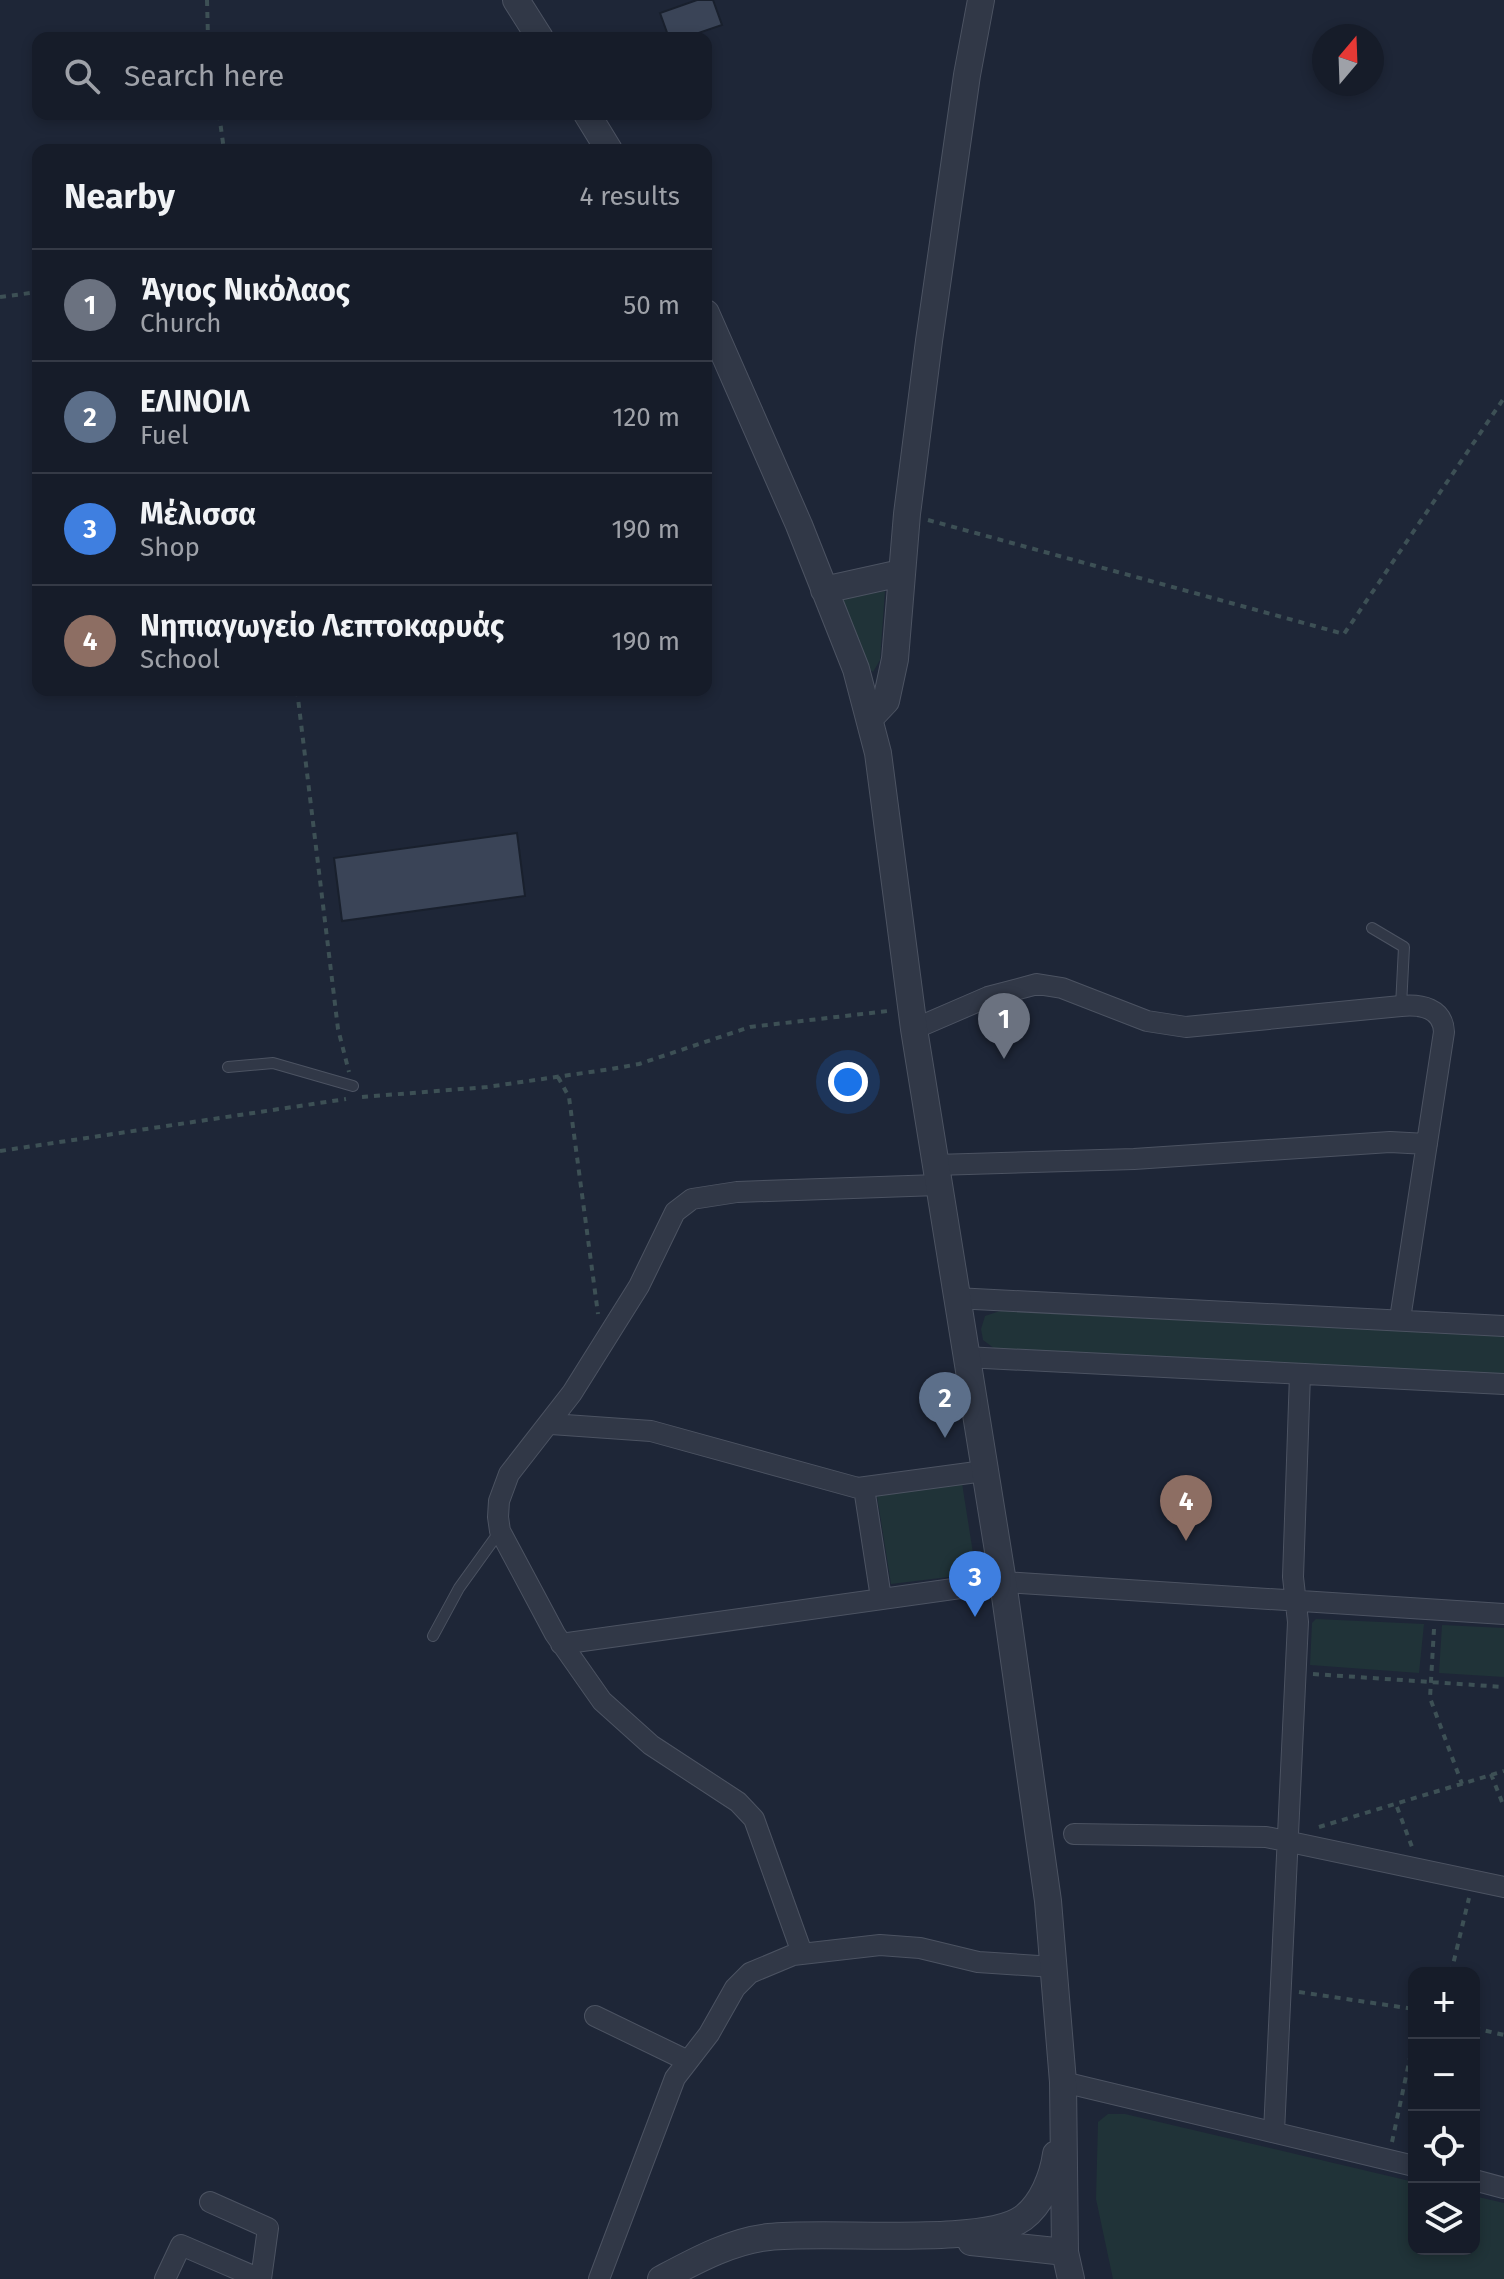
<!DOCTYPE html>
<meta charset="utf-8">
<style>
body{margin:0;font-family:"Fira Sans",sans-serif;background:#232935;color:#f1f3f6}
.controls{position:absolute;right:24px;bottom:24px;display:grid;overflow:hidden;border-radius:16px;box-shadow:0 4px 12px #0003}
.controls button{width:72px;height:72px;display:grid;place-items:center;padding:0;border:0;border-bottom:2px solid #353a46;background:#161c29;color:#f1f3f6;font:40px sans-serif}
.compass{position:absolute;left:1312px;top:24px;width:72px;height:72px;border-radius:50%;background:#161c29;box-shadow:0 4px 12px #0003;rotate:19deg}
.you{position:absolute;left:848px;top:1082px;width:28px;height:28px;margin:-20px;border:6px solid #fff;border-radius:50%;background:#1a73e8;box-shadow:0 0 0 12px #1a73e833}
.badge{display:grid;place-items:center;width:52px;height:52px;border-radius:50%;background:#b45309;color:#fff;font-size:26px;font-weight:700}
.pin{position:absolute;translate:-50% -66px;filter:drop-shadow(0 2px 4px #0008)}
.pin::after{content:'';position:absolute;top:42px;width:28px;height:24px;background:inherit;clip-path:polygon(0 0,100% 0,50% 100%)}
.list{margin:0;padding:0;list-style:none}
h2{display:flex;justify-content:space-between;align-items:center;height:104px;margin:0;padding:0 32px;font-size:34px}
h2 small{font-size:26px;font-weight:400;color:#9ea1a8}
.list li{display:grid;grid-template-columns:52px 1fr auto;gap:24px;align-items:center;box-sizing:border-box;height:112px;padding:0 32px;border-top:2px solid #353a46}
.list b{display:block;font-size:30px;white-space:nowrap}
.list p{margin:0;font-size:26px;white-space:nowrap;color:#9ea1a8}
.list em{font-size:26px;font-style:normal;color:#9ea1a8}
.icon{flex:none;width:44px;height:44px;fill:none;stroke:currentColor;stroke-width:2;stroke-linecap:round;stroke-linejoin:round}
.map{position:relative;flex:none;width:1504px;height:2279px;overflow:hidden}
.search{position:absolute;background:#161c29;box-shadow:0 4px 12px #0003;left:32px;top:32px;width:680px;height:88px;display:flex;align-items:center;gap:20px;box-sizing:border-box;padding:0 28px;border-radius:16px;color:#9ea1a8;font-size:30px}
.panel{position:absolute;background:#161c29;box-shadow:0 4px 12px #0003;left:32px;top:144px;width:680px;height:552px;border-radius:16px}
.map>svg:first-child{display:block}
.green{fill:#203338}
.building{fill:#3a4457;stroke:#19202d;stroke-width:2}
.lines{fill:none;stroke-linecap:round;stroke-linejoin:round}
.service-casing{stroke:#4c5362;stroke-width:12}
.minor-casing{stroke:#4c5362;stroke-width:22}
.tertiary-casing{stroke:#4c5362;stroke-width:28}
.path{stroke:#3d5055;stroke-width:4;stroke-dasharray:6 6;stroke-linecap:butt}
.service{stroke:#313847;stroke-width:10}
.minor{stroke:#313847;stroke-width:20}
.tertiary{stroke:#313847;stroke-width:26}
</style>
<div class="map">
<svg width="1504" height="2279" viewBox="0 0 1504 2279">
<rect width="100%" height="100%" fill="#1e2637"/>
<!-- green -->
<path class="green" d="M885 591 880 660 873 672 867 667 842 599Z
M1003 1310 1504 1336V1377L995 1349 983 1340 981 1329 985 1316Z
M962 1483 975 1566 973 1574 891 1584 877 1496Z
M1316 1619 1424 1624 1419 1673 1310 1665 1312 1623Z
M1442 1625 1504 1628V1677L1439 1673Z
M1108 2114H1125L1414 2182V2249H1474V2196L1504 2203V2279H1113L1096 2199 1098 2122Z"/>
<!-- building -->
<path class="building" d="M697 0H713L722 25 684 38H669L660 13Z
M517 833 525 896 342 921 334 858Z"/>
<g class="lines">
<!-- service casing -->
<g class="service-casing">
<path id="service" d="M1372 928 1404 947 1401 1006
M228 1067 273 1063 353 1086
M433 1636 459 1588 500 1531"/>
</g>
<!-- minor casing -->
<g class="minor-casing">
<path id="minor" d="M914 1029 988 997 1037 984 1062 988 1147 1021 1186 1027 1401 1006C1421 1004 1443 1008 1444 1032L1400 1319
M935 1165 1134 1159 1390 1142 1427 1144
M955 1298 1504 1326
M965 1357 1504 1384
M551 1424 651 1431 858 1488 984 1471
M864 1488 881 1598
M561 1644 1003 1582 1504 1614
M1074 1834 1266 1837 1504 1887
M802 1953 754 1819 738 1802 651 1745 602 1701 555 1634 500 1531 498 1517 499 1501 509 1474 572 1393 639 1286 675 1212 692 1199 737 1192 938 1185
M595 2016 688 2061
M1063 2082 1414 2166
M1274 2132 1298 1622 1293 1577 1300 1374
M1474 2180 1504 2188
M210 2202 268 2228 261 2279
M165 2279 181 2245 260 2279
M599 2279 675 2078 709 2034 735 1988 750 1973 793 1955 880 1945 920 1948 978 1962 1054 1967"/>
</g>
<!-- tertiary casing -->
<g class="tertiary-casing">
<path id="tertiary" d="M516 0 540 38
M587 114 609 150
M706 313 799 525 856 669 878 753 914 1029 1003 1582 1048 1901 1063 2082 1065 2252 1071 2279
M824 590 901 573
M870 718 886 701 895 659 907 514 929 341 967 75 981 0
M971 2242 1065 2252
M661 2279C695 2261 731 2241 769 2237 826 2230 984 2247 1023 2218 1042 2204 1053 2176 1056 2154"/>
</g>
<!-- path -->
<path class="path" d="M207 0 208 38
M219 114 224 150
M0 297 38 292
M928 520 1344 634 1504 398
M297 690 338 1029 349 1072
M558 1077 569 1097 598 1314
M362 1097 487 1087 611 1069 639 1064 750 1027 888 1011
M0 1151 346 1099
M1434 1629 1430 1698 1462 1784
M1313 1674 1504 1687
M1491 1774 1504 1807
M1397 1807 1412 1847
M1319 1827 1504 1771
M1451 1973 1469 1898
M1299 1992 1414 2009
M1474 2028 1504 2035
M1392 2142 1414 2039"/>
<!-- service -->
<use href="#service" class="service"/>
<!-- minor -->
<use href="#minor" class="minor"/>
<!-- tertiary -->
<use href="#tertiary" class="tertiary"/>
</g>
</svg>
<div class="controls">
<button>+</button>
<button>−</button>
<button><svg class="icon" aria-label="locate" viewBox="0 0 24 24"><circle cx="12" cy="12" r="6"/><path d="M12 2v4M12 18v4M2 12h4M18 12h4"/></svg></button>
<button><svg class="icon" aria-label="layers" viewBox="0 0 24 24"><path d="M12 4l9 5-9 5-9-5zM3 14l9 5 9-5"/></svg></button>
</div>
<svg class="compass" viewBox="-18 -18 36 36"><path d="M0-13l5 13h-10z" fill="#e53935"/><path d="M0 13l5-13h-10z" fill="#9ea1a8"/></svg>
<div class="you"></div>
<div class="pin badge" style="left:1004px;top:1059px;background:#6b7280">1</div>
<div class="pin badge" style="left:945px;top:1438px;background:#5c6f8a">2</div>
<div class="pin badge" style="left:975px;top:1617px;background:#3f7fe0">3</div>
<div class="pin badge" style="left:1186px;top:1541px;background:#8d6e63">4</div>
<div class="search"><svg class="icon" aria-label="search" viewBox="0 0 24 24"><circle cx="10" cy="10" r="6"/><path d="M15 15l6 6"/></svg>Search here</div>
<section class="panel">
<h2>Nearby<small>4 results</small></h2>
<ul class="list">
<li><span class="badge" style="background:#6b7280">1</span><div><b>Άγιος Νικόλαος</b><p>Church</p></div><em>50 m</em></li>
<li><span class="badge" style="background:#5c6f8a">2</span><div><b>ΕΛΙΝΟΙΛ</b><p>Fuel</p></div><em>120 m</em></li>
<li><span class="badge" style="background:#3f7fe0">3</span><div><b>Μέλισσα</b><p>Shop</p></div><em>190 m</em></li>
<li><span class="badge" style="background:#8d6e63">4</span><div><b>Νηπιαγωγείο Λεπτοκαρυάς</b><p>School</p></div><em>190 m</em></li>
</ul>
</section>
</div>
